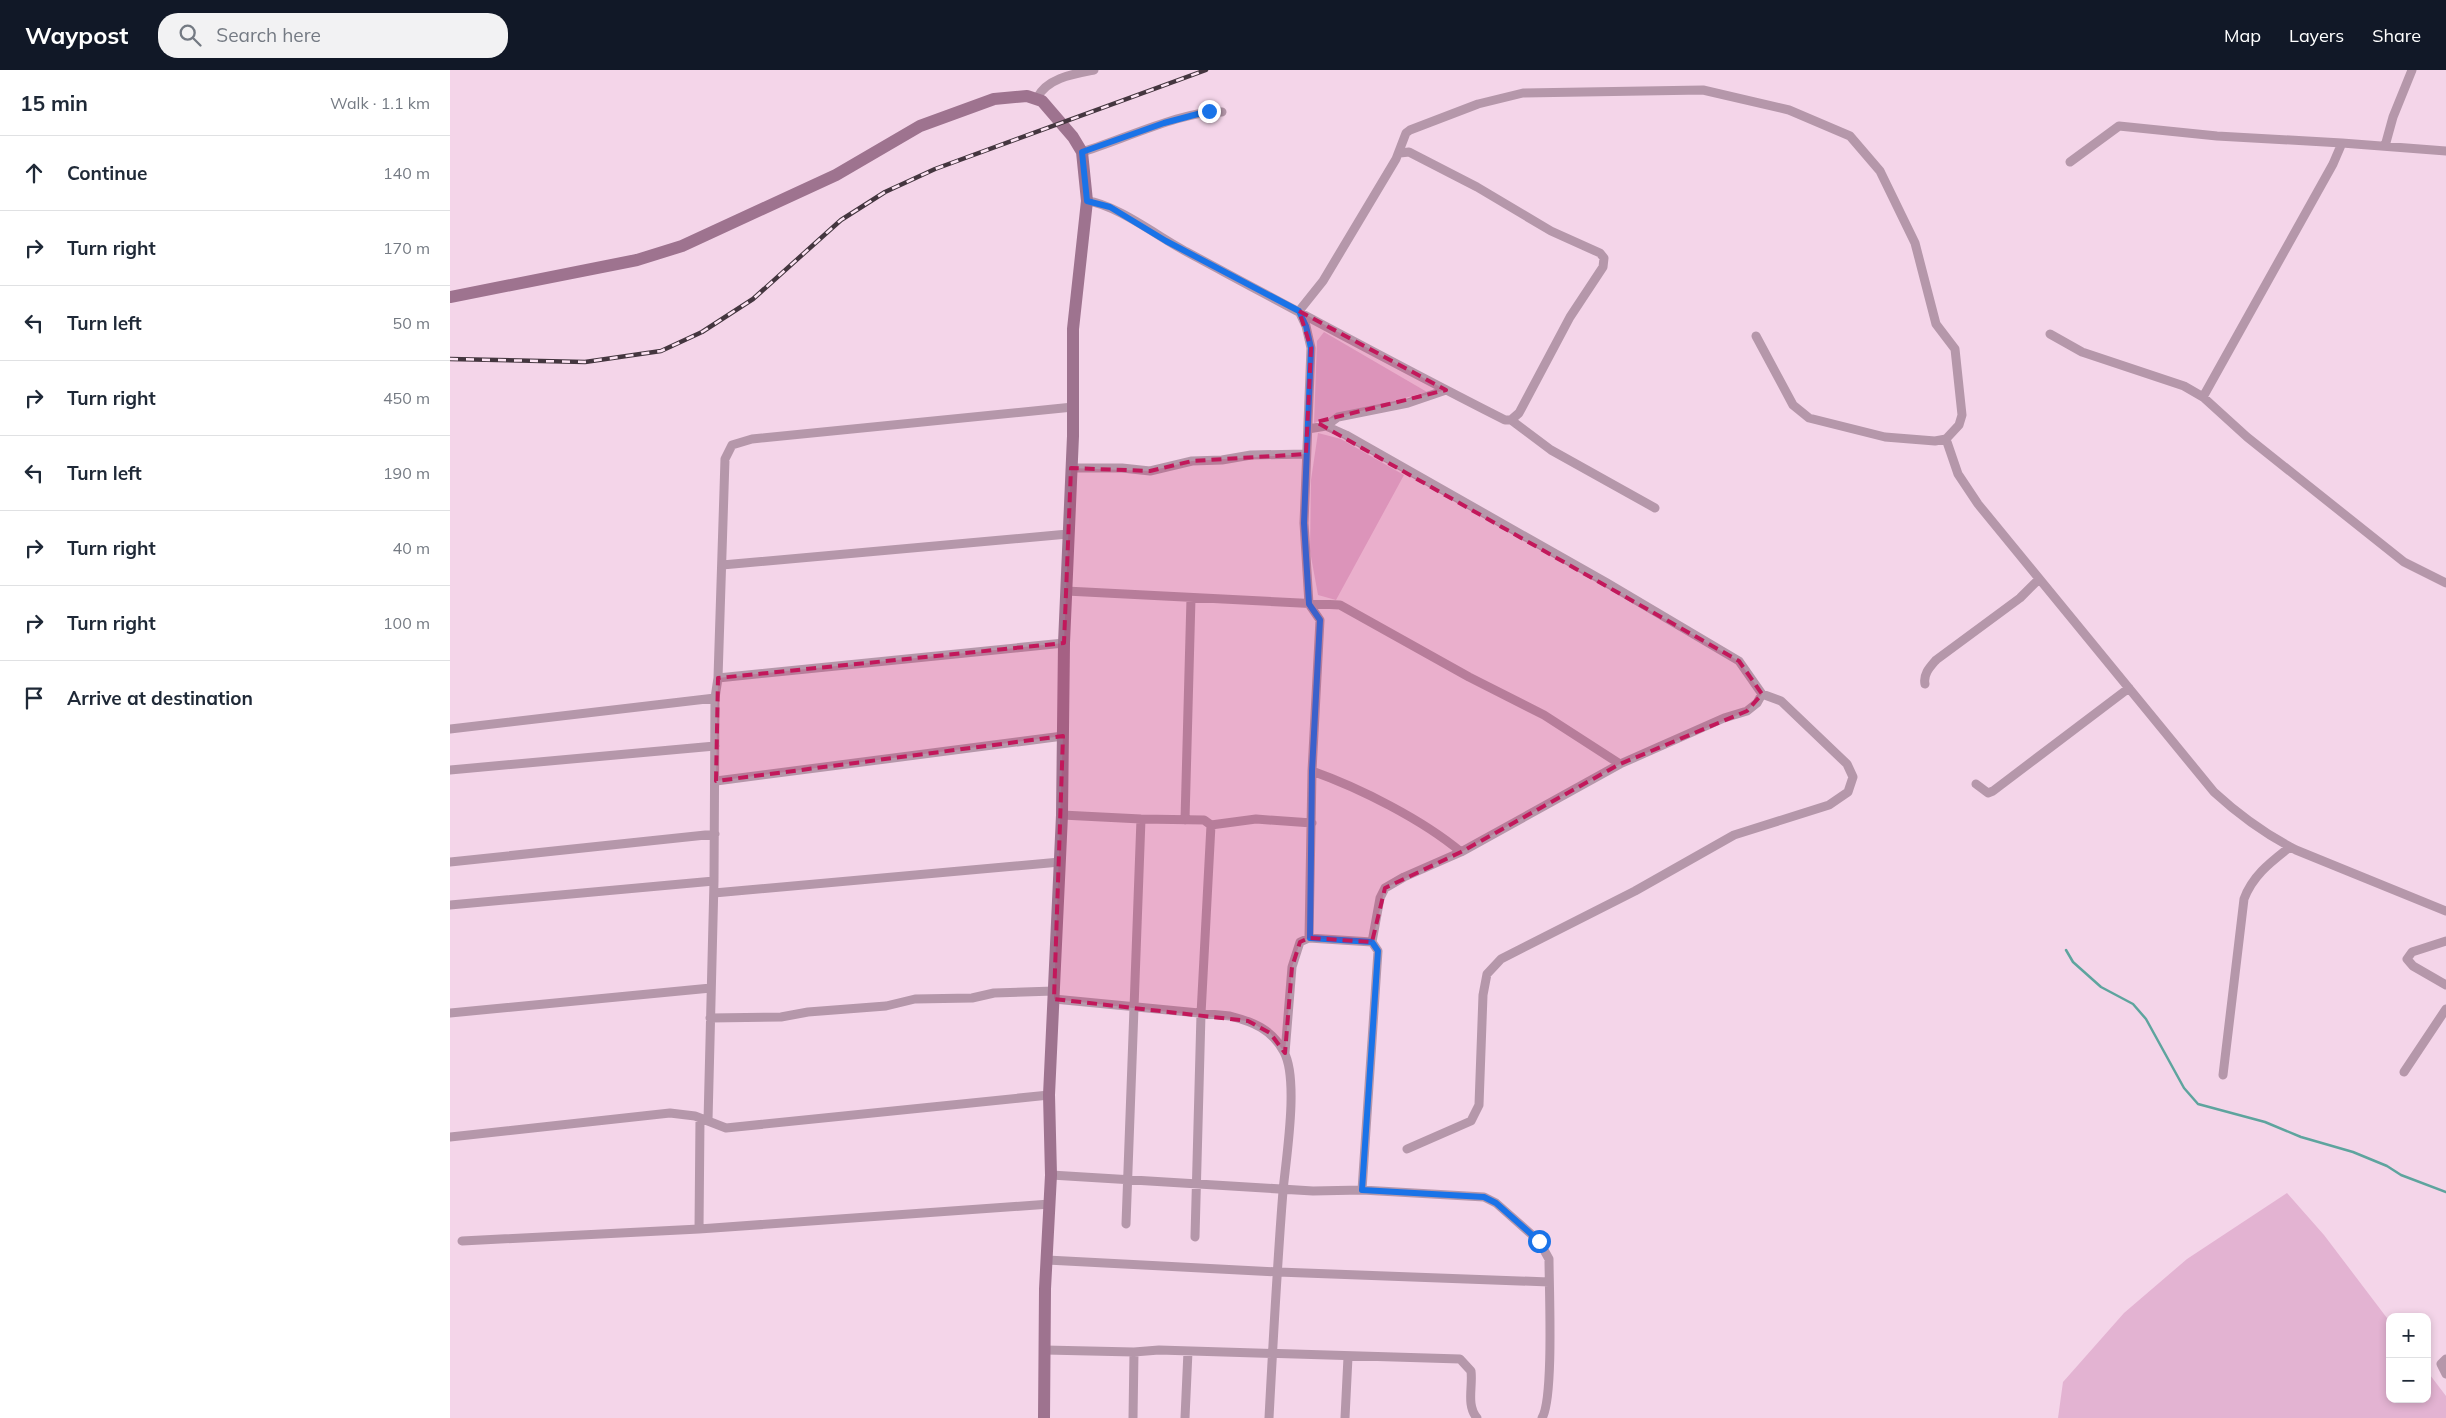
<!DOCTYPE html>
<meta charset="utf-8">
<style>
body{margin:0;font-family:Mulish,sans-serif;background:#f2f2f3;color:#1f2937}
.controls{position:absolute;right:15px;bottom:15px;display:grid;overflow:hidden;border-radius:10px;box-shadow:0 2px 8px #0003}
.controls button{width:45px;height:45px;display:grid;place-items:center;padding:0;border:0;border-bottom:1px solid #e0e1e3;background:#fff;color:#1f2937;font:25px sans-serif}
.stop{position:absolute;width:15px;height:15px;margin:-11px;border:4px solid #1a73e8;border-radius:50%;background:#fff}
.stop.end{background:#1a73e8;border-color:#fff;box-shadow:0 1px 5px #0008}
.list{margin:0;padding:0;list-style:none}
h2{display:flex;justify-content:space-between;align-items:center;height:65px;margin:0;padding:0 20px;font-size:21px}
h2 small{font-size:16px;font-weight:400;color:#747a83}
.list li{display:grid;grid-template-columns:32px 1fr auto;gap:15px;align-items:center;box-sizing:border-box;height:75px;padding:0 20px;border-top:1px solid #e0e1e3}
.list b{display:block;font-size:19px;white-space:nowrap}
.list em{font-size:16px;font-style:normal;color:#747a83}
.icon{flex:none;width:28px;height:28px;fill:none;stroke:currentColor;stroke-width:2;stroke-linecap:round;stroke-linejoin:round}
.map{position:relative;flex:none;width:1996px;height:1348px;overflow:hidden}
header{display:flex;align-items:center;gap:30px;box-sizing:border-box;height:70px;padding:0 25px;background:#111827;color:#fff}
header strong{font-size:24px}
nav{display:flex;gap:28px;margin-inline-start:auto;font-size:18px}
.search{width:350px;height:45px;background:#f2f2f3;display:flex;align-items:center;gap:12px;box-sizing:border-box;padding:0 18px;border-radius:20px;color:#747a83;font-size:19px}
main{display:flex}
aside{flex:1;background:#fff}
.map>svg:first-child{display:block}
.green{fill:#e3b3d2}
.lines{fill:none;stroke-linecap:round;stroke-linejoin:round}
.stream{stroke:#5ea49e;stroke-width:2.5}
.street{stroke:#b597aa;stroke-width:9}
.secondary{stroke:#9e738f;stroke-width:12}
.rail-casing{stroke:#44363f;stroke-width:4.5}
.rail{stroke:#fde4f4;stroke-width:2.5;stroke-dasharray:8;stroke-linecap:butt}
.route{stroke:#1a73e8;stroke-width:6}
.marked{fill:#c2185b;fill-opacity:0.2;stroke:#c2185b;stroke-width:4;stroke-dasharray:10 6;stroke-linejoin:round}
</style>
<header>
<strong>Waypost</strong>
<div class="search"><svg class="icon" aria-label="search" viewBox="0 0 24 24"><circle cx="10" cy="10" r="6"/><path d="M15 15l6 6"/></svg>Search here</div>
<nav><a>Map</a><a>Layers</a><a>Share</a></nav>
</header>
<main>
<aside>
<h2>15 min<small>Walk · 1.1 km</small></h2>
<ul class="list">
<li><svg class="icon" aria-label="ahead" viewBox="0 0 24 24"><path d="M12 20V5M6 11l6-6 6 6"/></svg><div><b>Continue</b></div><em>140 m</em></li>
<li><svg class="icon" aria-label="right" viewBox="0 0 24 24"><path d="M7 20v-9h11M14 6l5 5-5 5"/></svg><div><b>Turn right</b></div><em>170 m</em></li>
<li><svg class="icon" aria-label="left" viewBox="0 0 24 24"><path d="M17 20v-9H6M10 6l-5 5 5 5"/></svg><div><b>Turn left</b></div><em>50 m</em></li>
<li><svg class="icon" aria-label="right" viewBox="0 0 24 24"><path d="M7 20v-9h11M14 6l5 5-5 5"/></svg><div><b>Turn right</b></div><em>450 m</em></li>
<li><svg class="icon" aria-label="left" viewBox="0 0 24 24"><path d="M17 20v-9H6M10 6l-5 5 5 5"/></svg><div><b>Turn left</b></div><em>190 m</em></li>
<li><svg class="icon" aria-label="right" viewBox="0 0 24 24"><path d="M7 20v-9h11M14 6l5 5-5 5"/></svg><div><b>Turn right</b></div><em>40 m</em></li>
<li><svg class="icon" aria-label="right" viewBox="0 0 24 24"><path d="M7 20v-9h11M14 6l5 5-5 5"/></svg><div><b>Turn right</b></div><em>100 m</em></li>
<li><svg class="icon" aria-label="arrive" viewBox="0 0 24 24"><path d="M6 21V4h12l-3 4 3 4H6"/></svg><div><b>Arrive at destination</b></div></li>
</ul>
</aside>
<div class="map">
<svg width="1996" height="1348" viewBox="0 0 1996 1348">
<rect width="100%" height="100%" fill="#f4d5e9"/>
<!-- green -->
<path class="green" d="M874 262 977 322 864 353 867 271Z
M868 363 891 369 954 405 886 530 868 525 860 481 861 410Z
M1837 1123 1874 1165 1940 1252V1329H1977V1301L1996 1326V1348H1608L1613 1312 1674 1243 1737 1189Z"/>
<g class="lines">
<!-- stream -->
<path class="stream" d="M1616 880 1623 892 1651 917 1683 934 1696 949 1734 1018 1748 1034 1815 1052 1851 1067 1903 1082 1937 1096 1951 1105 1996 1122"/>
<!-- street -->
<path class="street" d="M587 28C597 8 623 4 644 0
M1935 76 1943 47 1962 0
M632 82C667 72 739 38 772 42
M1620 92 1669 56 1767 66 1892 73
M637 131C666 134 710 168 737 182 843 239 948 296 1055 350H1061L1069 343 1120 247 1153 197 1154 188 1150 183 1101 161 1027 117 959 82 950 83
M1600 264 1632 282 1734 316 1753 327 1797 367 1954 492 1996 513
M1753 327 1883 94 1892 73 1996 81
M1061 350 1101 380 1205 438
M876 356 888 347 958 333 996 320
M858 359 876 356 896 365 1157 513 1289 591 1312 624 1307 633 1297 641 1274 648 1170 694 1011 782 954 807 935 818 930 828 922 872
M1496 369 1508 404 1528 434 1764 722C1789 745 1815 764 1846 780L1996 841
M621 398H672L700 401 742 391 772 390 801 385 856 384
M272 495 618 464
M616 521 890 535 1019 607 1094 645 1170 694
M268 608 614 573
M1475 614C1473 604 1480 597 1486 590L1570 528 1589 509
M0 659 265 628
M0 700 265 676
M862 701C910 718 973 750 1011 782
M266 711 613 666
M1526 714 1538 723 1543 721 1679 618
M612 745 691 749 754 750 761 755 751 944 745 1167
M735 750 741 528
M761 755 806 749 862 753
M0 792 265 764
M264 823 610 792
M0 835 264 811
M859 868 862 701 870 550 859 534 854 453 861 278 856 256 849 241 873 211 946 89 956 63 960 60 1028 34 1073 23 1253 20 1339 40 1400 66 1430 101 1465 173 1486 254 1505 279 1512 345 1509 355 1496 369 1485 371 1435 367 1359 348 1343 335 1306 266
M1996 871 1962 882 1957 889 1963 896 1996 915
M604 929 780 946C803 952 822 959 834 982 849 1010 836 1088 833 1121 827 1197 823 1272 819 1348
M0 943 261 918
M260 948 331 947 358 942 436 936 465 929 522 928 544 923 604 921
M835 983 842 897 850 872 859 868 922 872 928 881 912 1120
M1954 1002 1996 939
M1773 1005 1794 829C1803 805 1821 792 1840 777
M258 1051 264 811 265 628 268 608 275 389 282 375 302 369 623 337
M0 1067 220 1043 245 1046 276 1058 599 1025
M957 1079 1021 1051 1029 1035 1033 925 1037 904 1051 889 1185 821 1284 765 1379 735 1398 722 1403 707 1397 694 1331 631 1312 624
M601 1105 863 1121 912 1120 1034 1127 1046 1133 1089 1171 1099 1189C1099 1217 1104 1329 1092 1348
M676 1154 691 749
M249 1159 250 1048
M12 1171 249 1159 600 1134
M597 1190 828 1202 1099 1212
M595 1280 684 1282 709 1280 1010 1289 1021 1301C1023 1317 1016 1335 1027 1348
M1996 1289 1991 1294 1996 1304
M683 1348 684 1282
M735 1348 738 1281
M895 1348 898 1287"/>
<!-- secondary -->
<path class="secondary" d="M0 227 187 190 232 176 386 105 470 56 544 29 577 26 592 31 623 67 632 82 637 131 623 259V366L614 573 612 745 599 1025 601 1105 595 1219 594 1348"/>
<!-- rail casing -->
<g class="rail-casing">
<path id="rail" d="M0 289 135 292 211 281 252 262 303 229 391 150 435 122 485 99 756 0"/>
</g>
<!-- rail -->
<use href="#rail" class="rail"/>
</g>
<g class="lines">
<!-- route -->
<path class="route" d="M759 41 714 53 632 82 637 131 660 137 716 171 849 241 856 256 861 278 854 453 859 534 870 550 862 701 860 868 922 872 928 881 912 1120 1034 1127 1046 1133 1089 1171"/>
</g>
<!-- marked area -->
<path class="marked" d="M849 241 996 320 866 352 1289 591 1312 624 1297 641 1170 694 1011 782 935 818 922 872 859 868 850 872 842 897 835 983 820 963 798 951 604 929 613 666 266 711 268 608 614 573 621 398 700 401 742 391 856 384 861 278Z"/>
</svg>
<div class="controls">
<button>+</button>
<button>−</button>
</div>
<div class="stop" style="left:1089px;top:1171px"></div>
<div class="stop end" style="left:759px;top:41px"></div>
</div>
</main>
